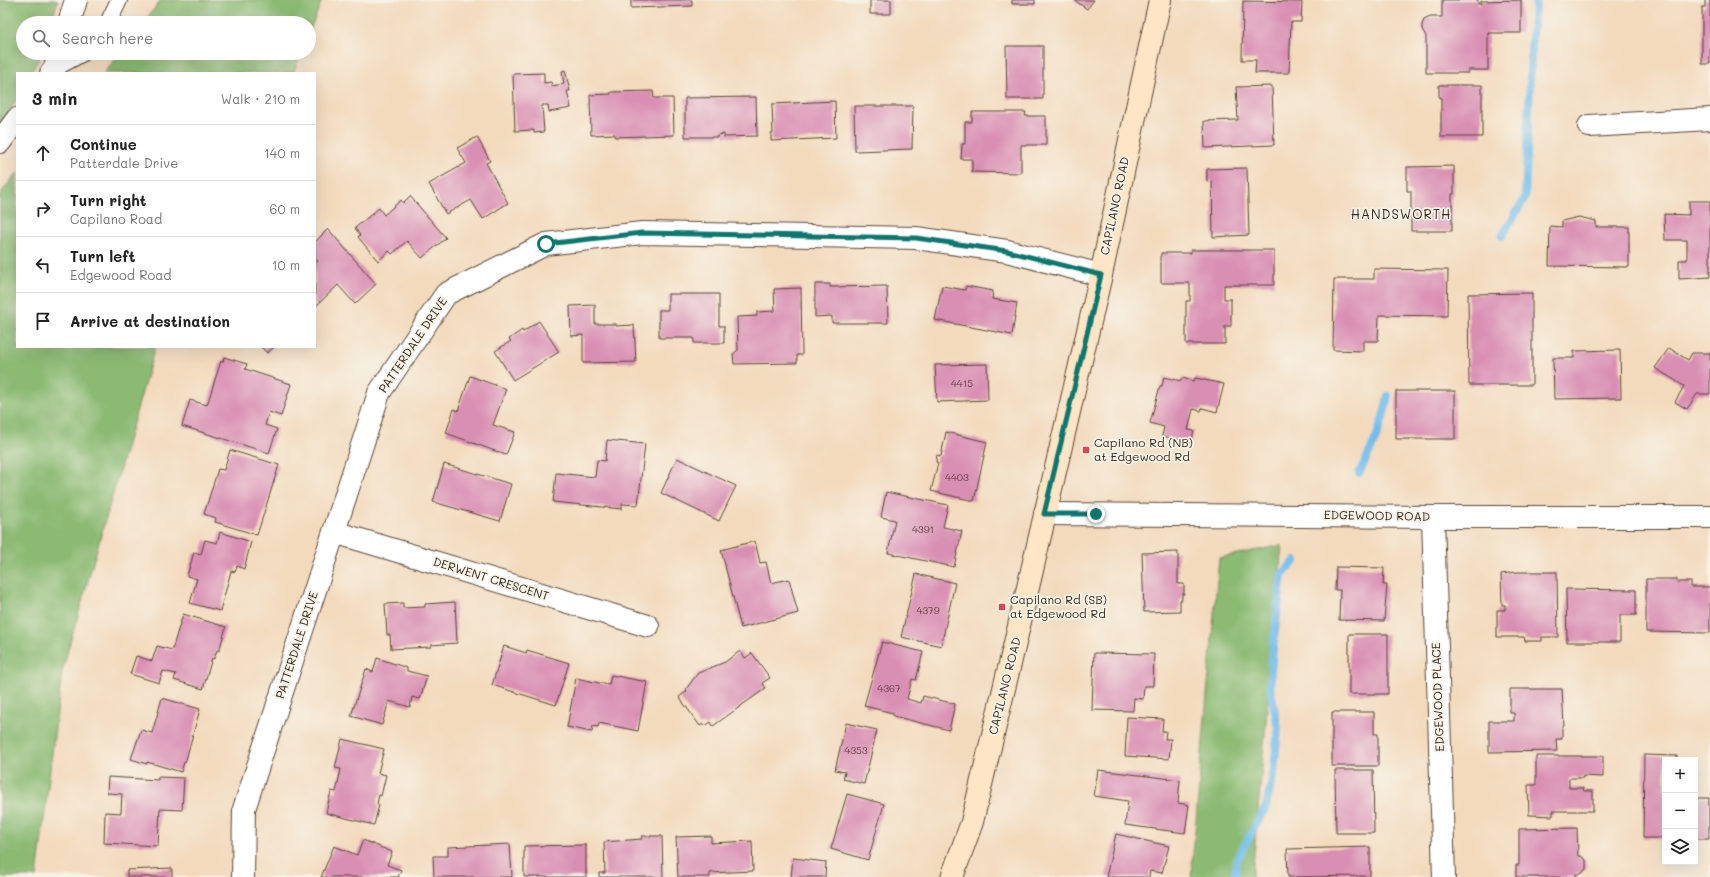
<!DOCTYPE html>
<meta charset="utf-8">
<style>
body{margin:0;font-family:Mali,sans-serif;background:#f2f2f2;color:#222}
.controls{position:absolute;right:12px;bottom:12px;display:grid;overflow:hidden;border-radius:0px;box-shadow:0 4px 16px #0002}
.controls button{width:36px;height:36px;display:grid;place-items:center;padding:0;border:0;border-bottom:1px solid #e0e0e0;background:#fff;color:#222;font:20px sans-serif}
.stop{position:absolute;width:12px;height:12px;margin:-9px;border:3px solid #0f766e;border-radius:50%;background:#fff}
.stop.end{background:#0f766e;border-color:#fff;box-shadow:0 1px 4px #0008}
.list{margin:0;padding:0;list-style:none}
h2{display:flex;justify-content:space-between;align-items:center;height:52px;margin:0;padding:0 16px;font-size:17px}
h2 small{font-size:13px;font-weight:400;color:#767676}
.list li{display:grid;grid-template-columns:26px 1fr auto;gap:12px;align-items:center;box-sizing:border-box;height:56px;padding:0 16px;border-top:1px solid #e0e0e0}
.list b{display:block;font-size:15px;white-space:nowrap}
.list p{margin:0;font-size:13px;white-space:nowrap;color:#767676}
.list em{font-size:13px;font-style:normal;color:#767676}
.icon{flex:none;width:22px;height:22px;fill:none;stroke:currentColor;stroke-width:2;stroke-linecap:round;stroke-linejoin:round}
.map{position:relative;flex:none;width:1710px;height:877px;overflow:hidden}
.search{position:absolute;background:#fff;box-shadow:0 4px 16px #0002;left:16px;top:16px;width:300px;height:44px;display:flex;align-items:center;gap:10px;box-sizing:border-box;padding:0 14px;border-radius:22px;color:#767676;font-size:15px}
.panel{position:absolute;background:#fff;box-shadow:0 4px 16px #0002;left:16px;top:72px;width:300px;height:276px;border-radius:0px}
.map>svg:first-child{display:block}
.forest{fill:#8bba73;stroke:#637248}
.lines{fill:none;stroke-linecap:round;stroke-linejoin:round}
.stream{stroke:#72bdeb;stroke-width:8}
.building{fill:#d98eb3}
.lane-casing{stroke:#574436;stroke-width:18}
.street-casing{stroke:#574436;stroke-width:24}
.secondary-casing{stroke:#574436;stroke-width:24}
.lane{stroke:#fff;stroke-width:16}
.street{stroke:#fff;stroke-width:22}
.secondary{stroke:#fde5c5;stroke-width:22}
.route{stroke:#0f766e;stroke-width:5}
.poi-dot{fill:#d1495b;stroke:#f7f3e8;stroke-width:1.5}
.labels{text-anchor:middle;stroke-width:3.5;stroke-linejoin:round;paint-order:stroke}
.number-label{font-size:10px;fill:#624343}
.street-label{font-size:12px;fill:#3b2a1e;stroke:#f7f3e8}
.poi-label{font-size:12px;fill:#3b2a1e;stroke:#f7f3e8;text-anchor:start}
.neighbourhood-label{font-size:13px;letter-spacing:1px;fill:#3b2a1e;stroke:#f7f3e8}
</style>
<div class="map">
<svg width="1710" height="877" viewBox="0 0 1710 877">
<rect width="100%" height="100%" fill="#f7f3e8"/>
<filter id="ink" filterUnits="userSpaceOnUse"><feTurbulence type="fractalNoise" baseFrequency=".025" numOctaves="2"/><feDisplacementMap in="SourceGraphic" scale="8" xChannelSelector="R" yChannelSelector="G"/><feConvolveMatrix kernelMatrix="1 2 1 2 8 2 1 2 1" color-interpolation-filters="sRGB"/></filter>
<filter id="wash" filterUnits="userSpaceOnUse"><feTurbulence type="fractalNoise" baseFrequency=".012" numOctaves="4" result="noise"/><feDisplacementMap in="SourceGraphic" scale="16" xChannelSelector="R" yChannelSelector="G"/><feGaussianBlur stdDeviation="0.9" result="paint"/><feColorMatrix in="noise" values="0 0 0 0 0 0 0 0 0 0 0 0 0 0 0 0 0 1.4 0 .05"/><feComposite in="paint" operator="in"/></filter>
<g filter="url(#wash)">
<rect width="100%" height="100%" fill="#f3dabd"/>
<!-- forest -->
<path class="forest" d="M0 0H58L51 23H23V53H42L31 73H17V98L0 128Z
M161 0H322L309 33V23H143Z
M120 53H301L293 73H104Z
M17 173V347H155L62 671 37 877H0V194Z
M1282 545 1252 877H1191L1219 558Z"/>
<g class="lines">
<!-- stream -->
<path class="stream" d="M1502 236 1525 198 1532 35 1536 0
M1359 473C1374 445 1382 427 1388 396
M1235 877 1237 859 1266 807 1274 771 1278 728 1270 686 1273 648 1282 574 1295 561"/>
</g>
<g id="blocks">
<!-- building -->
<path class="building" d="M631 0H692V6L631 8Z
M870 0H891V14H870Z
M1012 0H1035V4H1012Z
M1074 0H1094L1087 9Z
M1442 0H1478V4H1481V1L1521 0V33H1488V70H1468V73H1426V36L1422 29V25L1424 20 1430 17H1442Z
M1705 0H1710V64H1702V7H1705Z
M1243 1 1302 2 1301 22H1291L1289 73H1255L1256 60H1242Z
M1006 46H1043V99H1007Z
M565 70 570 91H567L571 108 549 112 548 105H542L544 132 534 133V130L515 131 513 74 544 73V83L551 82 552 86 564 84 562 71Z
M1439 85H1482V137H1441V98H1439Z
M1272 86 1274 145 1205 148 1204 121 1238 120 1236 87Z
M653 91 654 98H673L674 135 615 137V134L591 135 590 95 611 94V92Z
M756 97 757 136 724 137V134L718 135V137H685V98Z
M835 101 836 138 771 141V133H773L772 104Z
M854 106H913L912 149 855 151Z
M972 112H1026L1025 116H1046V145H1021V173L972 172V159H961L962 144H965V122H972Z
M477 137 490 161 486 163 508 203 483 219 471 200 446 214 429 184 466 163 457 148Z
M1454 166V194H1452V231H1411V191H1407V167Z
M1247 168 1249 235 1213 237 1212 181 1207 182V169Z
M410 196 446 238 422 258 407 241 392 254 389 251 378 261 358 237 360 235 355 228 379 208 384 215 401 200 403 203Z
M1689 201H1710V277L1679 279V260H1687V240H1665L1664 214 1689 215Z
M1579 217 1596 221V227H1629V267L1549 266 1550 226 1562 227V221Z
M328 229 376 284 355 304 338 285 315 307V264L318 261 315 259V242Z
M1191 250H1274V285H1224V299H1231V326H1225V344H1186V301H1190V283H1161V253H1191Z
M1374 269 1448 270 1447 316 1379 315 1378 341H1363V351L1333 350 1334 279H1374Z
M815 284H830V287L887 286 888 323H832V316L815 317Z
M942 286 965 290 966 286 993 291 992 299 1017 303 1012 335 935 320Z
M801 288 802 355H797V363L734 364 733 354 738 350 737 317 757 316V312L775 311 774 289Z
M1532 293V385H1469L1468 294Z
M668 294H719V326H724V343H694V338H659V310H668Z
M595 305V324H616V326L634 325 636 362 583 363V335L571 336 570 306Z
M539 321 559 352 513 380 495 351 511 341 509 339 522 330 523 332Z
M261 347H274L267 353Z
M1669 348 1688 360 1692 353H1710V394H1697L1687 409 1675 402 1684 386 1655 368Z
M1620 350 1621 398 1554 399 1553 358H1574V351Z
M224 357 247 364 245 369 291 384 281 416 269 412 265 425 277 429 269 453 182 426 190 400 207 405 221 361 223 362Z
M987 364 988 400 937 402 935 365Z
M470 376 506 389 493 425 515 432 506 455 446 433 454 409 458 411Z
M1164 377 1181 381 1182 378 1194 381 1195 378 1224 384 1217 412 1202 408 1201 411 1193 409 1188 430 1194 431 1191 443 1162 436 1164 427 1150 423 1160 386H1162Z
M1396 391H1455V439H1396Z
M946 432 987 442 974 501 931 491 938 463 936 462 937 455 941 456Z
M607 440 645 444 638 505 622 504V509L553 502 556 473 595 477 597 460 605 461Z
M230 450 279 465 257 535 215 522 216 518 204 514 218 469 224 470Z
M677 458 736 486 719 521 661 493Z
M444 464 511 484 500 521 433 502Z
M886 492 948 505 943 527 962 531 954 567 888 553 895 520 881 517Z
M220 532 251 542 244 569 237 566 235 572 231 571 220 611 190 603 197 579 187 576 194 552 201 554 205 540 217 543Z
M755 541 760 563 766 562 771 583 789 579 798 613 741 628 721 550Z
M1178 552V584H1184V594H1182V600H1180V611L1144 612 1142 553Z
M1336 567 1384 568 1383 585H1387L1384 621 1339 620 1340 590H1335Z
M1518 572H1557L1558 637H1542V641H1525L1524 637H1497V610H1505V605H1502L1501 574Z
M916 574 955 583 941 646 901 637Z
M1646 579H1677V582H1691V587H1710V633L1646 632Z
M1566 589 1636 590V615H1620V642H1567Z
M455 602 457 643 431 645V647L391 649 390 635H387L385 604 403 603V608L425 607V604Z
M183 614 226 627 219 651 217 650 214 659 212 658 203 689 174 680 176 674 163 671 159 683 130 674 136 656 152 661 157 646 172 650Z
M1349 634H1388V694H1349Z
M882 642 923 652 916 680 912 679 907 699 921 703 923 696 955 704 949 730 893 716V713L864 706Z
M504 646 526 653 527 650 569 663 556 705 492 685Z
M740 651 745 658 752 653 770 678 762 683 766 688 713 726 711 722 705 726 703 724 700 726 679 697 687 691 686 689 698 673 725 662Z
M1094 653 1154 654 1153 686H1144L1143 699 1134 698 1133 711 1092 710Z
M377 658 407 668V671L427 676 420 699 412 697 410 707 389 701 382 725 351 716 366 669 373 672Z
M611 675 647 682 638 731 599 723 598 727 593 726 592 732 567 727 576 678 609 685Z
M1510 689H1562L1564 726H1562V739H1556L1557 751 1489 752V721H1514V713H1510Z
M162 698 200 709 185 763 184 762 181 772 147 762V764L131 759 141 730 152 733Z
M1332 712H1374V734H1378V766H1332Z
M1127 717 1163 719 1162 731H1166L1165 739H1171L1169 759 1125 756Z
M846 723 877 730 864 784 843 779 845 772 835 770Z
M342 739 384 749 378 773 386 775 381 796 379 795 377 804 379 805 374 825 326 813 331 791 336 792 341 769 335 768Z
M1644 755 1677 756V760H1665V838H1643Z
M1536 756H1603V777L1583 776V778H1569V788H1583L1584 791H1593V811H1553V816L1529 815 1528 785H1536Z
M1098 770 1180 780 1178 803 1189 805 1185 833 1125 825 1128 801 1094 796Z
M1335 770H1373L1374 833H1336Z
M108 777 158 780V777L184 778 182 810 160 809 158 846 104 843 105 812 121 813 122 794 107 793Z
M847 794 884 804 868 860 831 849Z
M1695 798H1709V839H1695Z
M1577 828 1578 856H1581L1586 860V869L1581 874H1576V877H1516V865H1519V829Z
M1116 834 1169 846 1162 873 1150 871 1149 877H1106Z
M642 836H662L663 877H599V873H605L604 842 642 839Z
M711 836V843L752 841 753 871 710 873V877H678L676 837Z
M363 840 392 852 387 865 401 870 398 877H321L334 846 357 855Z
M510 844 512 877H434L433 856H448V847Z
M586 845V877H524V846Z
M1370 847V876L1288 877 1287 849Z
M793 858 826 862 825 877H791Z
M172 868V877H127V870Z"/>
</g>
</g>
<g filter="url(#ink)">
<use href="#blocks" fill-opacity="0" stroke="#574436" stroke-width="1"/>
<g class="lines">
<!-- lane casing -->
<g class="lane-casing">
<path id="lane" d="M108 23 119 0
M55 68 83 53"/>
</g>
<!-- street casing -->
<g class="street-casing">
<path id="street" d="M69 23 76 0
M51 73 55 68 59 53
M1589 126 1710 119
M0 142 17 119
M1045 514 1433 517H1710
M1433 517 1444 877
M334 532 648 626
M243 877 244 809 379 393 446 294 546 244 642 233 916 238 1007 251 1101 275"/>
</g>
<!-- secondary casing -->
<g class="secondary-casing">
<path id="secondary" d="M952 877 972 822 1015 643 1101 275 1160 0"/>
</g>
<!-- lane -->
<use href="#lane" class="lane"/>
<!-- street -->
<use href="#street" class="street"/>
<!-- secondary -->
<use href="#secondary" class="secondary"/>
</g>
</g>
<g class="lines" filter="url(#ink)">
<!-- route -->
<path class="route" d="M546 244 642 233 916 238 1007 251 1101 275 1044 514H1096"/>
</g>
<!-- markers -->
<g class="poi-dot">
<rect x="1082" y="446" width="8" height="8" rx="2"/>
<rect x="998" y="603" width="8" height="8" rx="2"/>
</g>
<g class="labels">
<!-- number labels -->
<g class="number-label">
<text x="962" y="387">4415</text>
<text x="957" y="481">4403</text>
<text x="923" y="533">4391</text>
<text x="928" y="614">4379</text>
<text x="889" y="692">4367</text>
<text x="856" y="754">4353</text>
</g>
<!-- street labels -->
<g class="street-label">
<text transform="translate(1115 206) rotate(-78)" y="4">CAPILANO ROAD</text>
<text transform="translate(413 345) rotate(-56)" y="4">PATTERDALE DRIVE</text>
<text transform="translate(1377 516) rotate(1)" y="4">EDGEWOOD ROAD</text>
<text transform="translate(491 579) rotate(17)" y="4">DERWENT CRESCENT</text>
<text transform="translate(297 645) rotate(-72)" y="4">PATTERDALE DRIVE</text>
<text transform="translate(1005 686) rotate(-76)" y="4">CAPILANO ROAD</text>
<text transform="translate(1438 697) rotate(-92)" y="4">EDGEWOOD PLACE</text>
</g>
<!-- poi labels -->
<g class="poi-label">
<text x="1094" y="447">Capilano Rd (NB)<tspan x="1094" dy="14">at Edgewood Rd</tspan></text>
<text x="1010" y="604">Capilano Rd (SB)<tspan x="1010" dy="14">at Edgewood Rd</tspan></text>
</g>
<!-- neighbourhood labels -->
<g class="neighbourhood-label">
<text x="1401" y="219">HANDSWORTH</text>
</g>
</g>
</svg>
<div class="controls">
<button>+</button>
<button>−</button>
<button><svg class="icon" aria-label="layers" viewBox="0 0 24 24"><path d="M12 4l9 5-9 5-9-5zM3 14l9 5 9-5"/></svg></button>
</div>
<div class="stop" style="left:546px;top:244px"></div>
<div class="stop end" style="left:1096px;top:514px"></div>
<div class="search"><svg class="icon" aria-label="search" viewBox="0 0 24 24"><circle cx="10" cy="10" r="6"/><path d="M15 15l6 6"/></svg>Search here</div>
<section class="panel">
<h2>3 min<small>Walk · 210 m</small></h2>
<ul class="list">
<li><svg class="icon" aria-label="ahead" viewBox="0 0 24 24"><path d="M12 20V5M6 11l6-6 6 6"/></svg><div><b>Continue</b><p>Patterdale Drive</p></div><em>140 m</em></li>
<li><svg class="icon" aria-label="right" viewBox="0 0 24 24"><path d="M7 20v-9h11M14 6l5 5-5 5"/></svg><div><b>Turn right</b><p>Capilano Road</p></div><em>60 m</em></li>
<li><svg class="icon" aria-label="left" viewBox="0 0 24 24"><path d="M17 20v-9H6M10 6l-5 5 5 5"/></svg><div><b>Turn left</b><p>Edgewood Road</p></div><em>10 m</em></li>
<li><svg class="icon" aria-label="arrive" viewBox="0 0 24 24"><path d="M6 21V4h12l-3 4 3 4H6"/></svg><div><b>Arrive at destination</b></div></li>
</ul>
</section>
</div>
